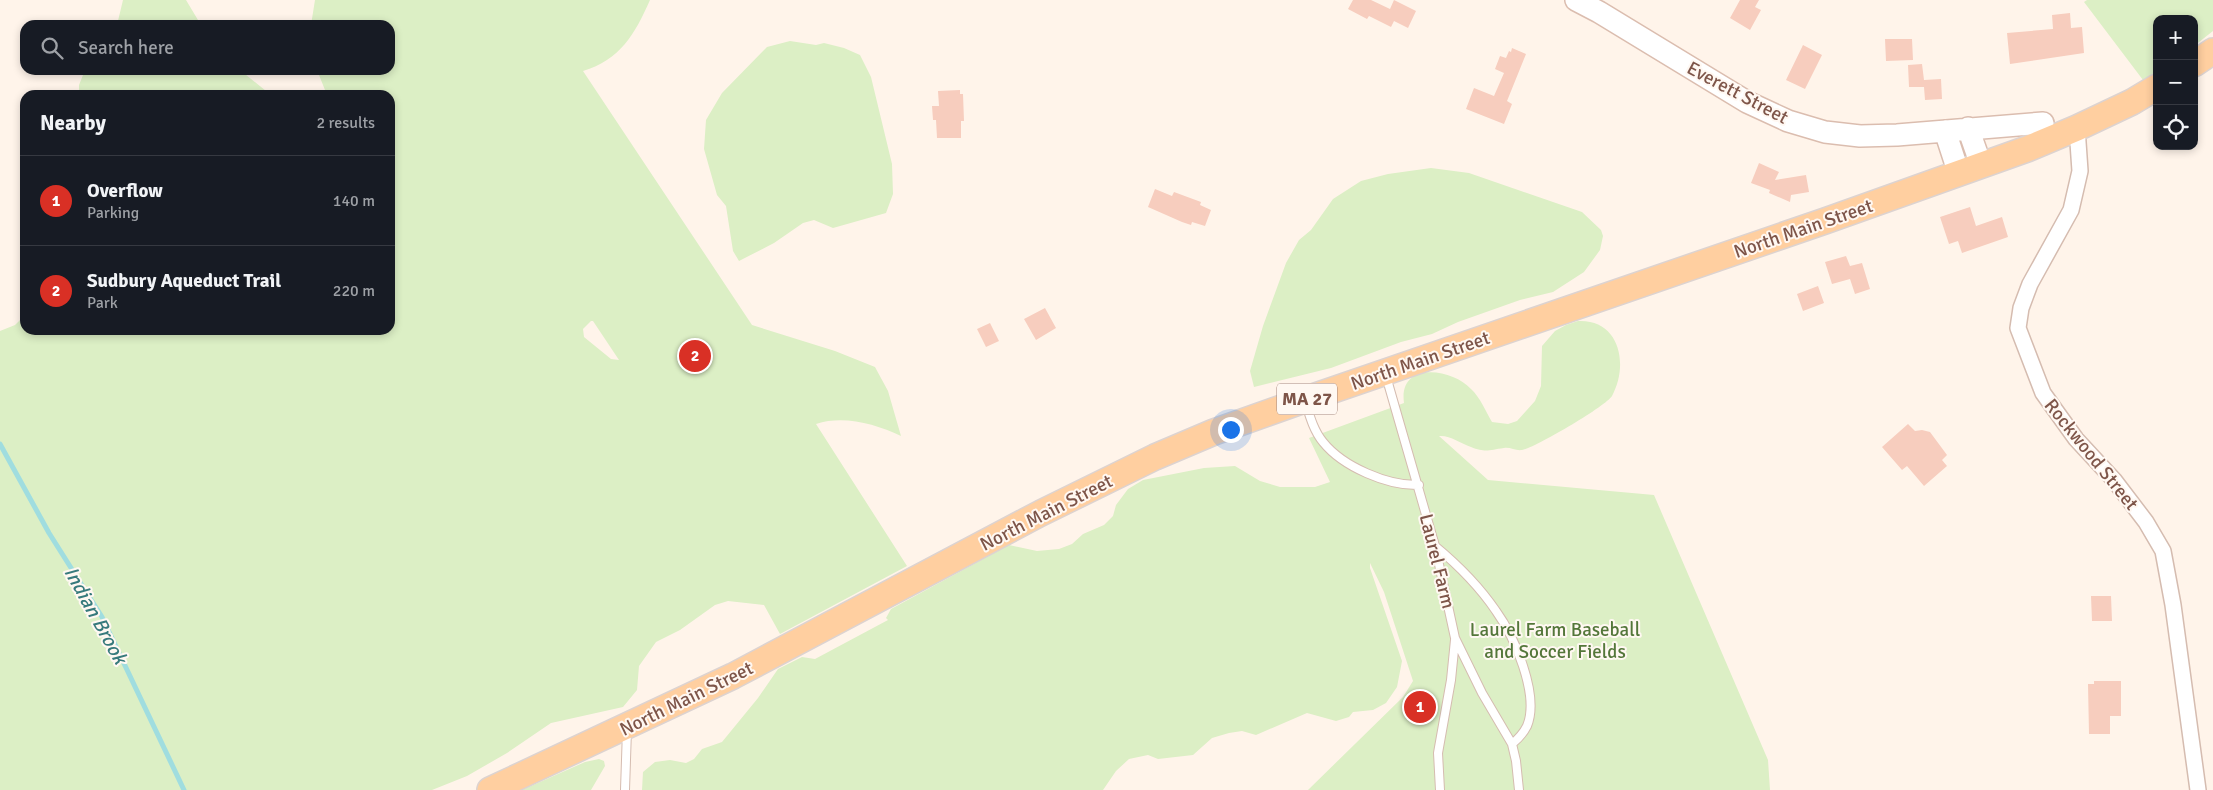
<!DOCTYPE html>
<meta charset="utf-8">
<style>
body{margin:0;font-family:Signika,sans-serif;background:#242831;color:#f1f3f6}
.controls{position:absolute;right:15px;top:15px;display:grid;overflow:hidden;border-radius:10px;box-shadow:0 2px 8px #0003}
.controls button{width:45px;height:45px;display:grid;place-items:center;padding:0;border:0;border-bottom:1px solid #363941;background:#171b24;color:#f1f3f6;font:25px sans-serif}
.you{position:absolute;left:1230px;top:429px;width:18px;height:18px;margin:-12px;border:4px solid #fff;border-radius:50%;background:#1a73e8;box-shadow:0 0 0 8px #1a73e833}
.badge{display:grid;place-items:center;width:32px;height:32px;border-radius:50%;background:#d93025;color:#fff;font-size:16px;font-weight:700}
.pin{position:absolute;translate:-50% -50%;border:2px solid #fff;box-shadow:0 1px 5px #0006}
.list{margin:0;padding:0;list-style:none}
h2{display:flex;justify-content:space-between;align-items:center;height:65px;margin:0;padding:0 20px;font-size:21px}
h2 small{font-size:16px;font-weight:400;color:#9ea1a6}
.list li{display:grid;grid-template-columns:32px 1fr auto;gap:15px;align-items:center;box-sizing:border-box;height:90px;padding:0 20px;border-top:1px solid #363941}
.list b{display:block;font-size:19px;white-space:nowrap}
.list p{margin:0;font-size:16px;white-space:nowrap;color:#9ea1a6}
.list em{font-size:16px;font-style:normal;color:#9ea1a6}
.icon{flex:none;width:28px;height:28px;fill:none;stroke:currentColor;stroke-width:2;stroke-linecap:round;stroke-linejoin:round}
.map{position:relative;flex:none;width:2213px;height:790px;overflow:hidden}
.search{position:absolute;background:#171b24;box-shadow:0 2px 8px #0003;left:20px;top:20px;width:375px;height:55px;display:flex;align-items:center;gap:12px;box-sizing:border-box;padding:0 18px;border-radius:15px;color:#9ea1a6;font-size:19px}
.panel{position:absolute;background:#171b24;box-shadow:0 2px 8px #0003;left:20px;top:90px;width:375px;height:245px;border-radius:15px}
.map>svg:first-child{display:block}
.green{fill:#dcefc5;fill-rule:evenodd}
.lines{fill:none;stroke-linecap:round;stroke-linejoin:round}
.stream{stroke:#a0dddf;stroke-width:5}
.building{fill:#f7cdbe}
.lane-casing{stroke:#d5bcb0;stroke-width:10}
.street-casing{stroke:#d5bcb0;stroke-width:18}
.secondary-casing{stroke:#dbbdaf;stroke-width:24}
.primary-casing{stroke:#ddd3d0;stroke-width:28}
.lane{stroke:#fff;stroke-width:8}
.street{stroke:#fff;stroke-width:15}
.secondary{stroke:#fff;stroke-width:21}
.primary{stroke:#ffcfa0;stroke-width:25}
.labels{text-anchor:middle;stroke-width:4;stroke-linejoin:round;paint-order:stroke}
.shield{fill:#fff8f2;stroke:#a5867c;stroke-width:1}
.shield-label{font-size:18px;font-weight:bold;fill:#7e5549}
.street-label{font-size:19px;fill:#7e5549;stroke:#fff8f2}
.park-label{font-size:19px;fill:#54773a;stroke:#fff8f2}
.water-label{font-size:20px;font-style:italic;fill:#377a7c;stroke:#fff8f2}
</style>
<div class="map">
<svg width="2213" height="790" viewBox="0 0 2213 790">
<rect width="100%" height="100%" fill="#fff4ea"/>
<!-- green -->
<path class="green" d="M123 0H186L201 25H117Z
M315 0H650C635 34 620 60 583 71L752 325 835 351 875 367 888 391 901 436C875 424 844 415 816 424L907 566 780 634 764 605 728 601 715 605 680 630 656 642 639 666 637 690 623 707 551 723 507 753 467 776 432 790H0V331L15 325 25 315V330H390V95H327L317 70H390V25H311ZM591 321H593L619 360 611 359 584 337 583 329Z
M2087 0H2213V31L2194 46V19H2157V71L2143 80 2084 2Z
M790 41 816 45 824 43 844 48 860 55 871 77 892 164 893 194 886 213 833 228 814 220 803 223 774 243 739 261 733 251 726 206 717 195 704 149 706 120 722 93 767 47Z
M85 70H240L271 95H79V85Z
M1431 168 1469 173 1582 212 1601 230 1603 236 1600 250 1584 272 1553 292 1520 300 1458 322 1432 334 1401 342 1331 368 1254 387 1250 371 1263 326 1286 263 1299 240 1311 230 1333 199 1361 181 1388 174Z
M1578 321C1620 319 1629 365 1612 396 1606 406 1535 448 1522 450 1516 451 1510 447 1504 448 1489 450 1486 453 1471 447 1460 443 1450 435 1439 436L1488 480 1654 495 1768 760 1770 790H1308L1403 697 1413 681 1384 592 1370 563V568L1402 661 1397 687 1386 703 1373 710 1353 712 1349 717 1336 721 1307 713 1256 735 1242 731 1229 733 1212 738 1193 755 1158 759 1148 755 1129 759 1116 771 1103 790H642L643 772 655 762 670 760 686 763 694 759 702 749 722 742 758 698 778 669 802 657 815 659 888 620 886 618 891 609 1009 545 1037 551 1059 549 1072 544 1083 534 1104 525 1113 516 1116 505 1128 489 1143 480 1204 468 1235 466 1260 481 1280 487H1315L1330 482 1309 438 1404 403C1398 361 1452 368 1471 389 1480 397 1486 412 1492 422L1508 424 1517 421 1535 401 1541 386 1542 346 1555 331 1566 325Z
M599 759 604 761 605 766 591 790H522L585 762Z"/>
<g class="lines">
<!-- stream -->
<path class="stream" d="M0 444 49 533 102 617 184 790"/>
</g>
<!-- building -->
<path class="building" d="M1353 0H1371L1390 9 1394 0 1416 11 1408 28 1394 21 1391 27 1369 16 1367 19 1348 9Z
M1740 0H1759L1755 7 1761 10 1750 30 1730 18Z
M2070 13 2071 28 2082 27 2084 53 2010 64 2007 33 2053 29 2052 15Z
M1885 39H1912L1913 60 1886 61Z
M1803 45 1822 55 1805 89 1786 80Z
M1512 48 1526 54 1507 101 1512 104 1504 124 1466 109 1474 88 1494 96 1504 73 1495 69 1500 56 1506 58 1509 51 1511 52Z
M1922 64 1924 80 1941 79 1942 99 1925 100 1924 87H1909L1908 65Z
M960 90V94H963L964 121H961V138H937L936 120H933L932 106H939L938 91Z
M1759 163 1779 172 1775 180 1806 175 1809 192 1791 195 1790 202 1769 193 1770 190 1751 183Z
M1155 189 1172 196 1174 192 1201 202 1200 205 1211 210 1205 226 1192 222 1191 225 1182 222 1148 207Z
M1970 207 1976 226 2002 217 2008 237 1962 253 1958 241 1949 244 1940 217Z
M1846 256 1850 266 1862 263 1870 289 1855 294 1850 279 1832 284 1825 262Z
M1818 286 1824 303 1803 311 1797 294Z
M1045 308 1056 328 1036 340 1024 319Z
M990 323 999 341 986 347 977 329Z
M1908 424 1915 431 1922 430 1930 432 1947 455 1942 460 1947 466 1924 486 1907 466 1902 470 1882 447Z
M2091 596H2111L2112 621H2092Z
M2094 681H2121V716H2110V734H2089L2088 684H2094Z"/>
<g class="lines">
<!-- lane casing -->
<g class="lane-casing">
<path id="lane" d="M1386 376 1435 546 1455 638 1482 693 1512 744 1516 761 1519 790
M1306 404C1310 417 1314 431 1323 442 1343 467 1388 486 1419 485
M1435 546C1458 565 1479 586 1496 611 1514 636 1540 695 1527 726 1523 734 1518 739 1512 744
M625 790 627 730
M1440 790 1438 753 1451 680 1455 640"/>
</g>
<!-- street casing -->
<g class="street-casing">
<path id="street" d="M2077 128 2080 171 2071 210 2030 284 2021 308 2018 328 2043 393 2076 439 2114 480 2146 522 2163 551 2173 605 2198 790"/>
</g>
<!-- secondary casing -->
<g class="secondary-casing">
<path id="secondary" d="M1576 0 1599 12 1747 102 1788 121 1825 132 1860 136 1897 135 2043 123
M1968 128 1981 165
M1945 131 1959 174"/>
</g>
<!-- primary casing -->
<g class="primary-casing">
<path id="primary" d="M2194 64 2213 51
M490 790 733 676 1041 513 1155 457 1214 432 1304 400 1825 221 2027 149 2077 128 2132 102 2157 87"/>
</g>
<!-- lane -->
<use href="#lane" class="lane"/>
<!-- street -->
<use href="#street" class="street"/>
<!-- secondary -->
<use href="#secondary" class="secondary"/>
<!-- primary -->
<use href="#primary" class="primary"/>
</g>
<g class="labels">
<!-- shield labels -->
<rect class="shield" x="1277" y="383.5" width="60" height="31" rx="4"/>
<g class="shield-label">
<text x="1307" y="405">MA 27</text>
</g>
<!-- street labels -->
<g class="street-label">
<text transform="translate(1738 92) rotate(28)" y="7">Everett Street</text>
<text transform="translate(1803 228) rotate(-19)" y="7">North Main Street</text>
<text transform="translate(1420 360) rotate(-19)" y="7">North Main Street</text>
<text transform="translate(2092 454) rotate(51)" y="7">Rockwood Street</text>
<text transform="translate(1046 512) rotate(-27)" y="7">North Main Street</text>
<text transform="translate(1438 561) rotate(76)" y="7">Laurel Farm</text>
<text transform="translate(686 698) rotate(-26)" y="7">North Main Street</text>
</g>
<!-- park labels -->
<g class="park-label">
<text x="1555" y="636">Laurel Farm Baseball<tspan x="1555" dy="22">and Soccer Fields</tspan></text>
</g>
<!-- water labels -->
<g class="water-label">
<text transform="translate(96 615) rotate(61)" y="7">Indian Brook</text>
</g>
</g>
</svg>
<div class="controls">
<button>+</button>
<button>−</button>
<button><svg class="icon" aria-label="locate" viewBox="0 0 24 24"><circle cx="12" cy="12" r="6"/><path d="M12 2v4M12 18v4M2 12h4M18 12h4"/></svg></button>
</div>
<div class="you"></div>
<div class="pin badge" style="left:1420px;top:707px">1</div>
<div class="pin badge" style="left:695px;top:356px">2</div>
<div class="search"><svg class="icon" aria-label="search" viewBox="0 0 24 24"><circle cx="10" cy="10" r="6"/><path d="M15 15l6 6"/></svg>Search here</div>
<section class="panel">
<h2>Nearby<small>2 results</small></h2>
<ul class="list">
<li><span class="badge">1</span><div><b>Overflow</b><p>Parking</p></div><em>140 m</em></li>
<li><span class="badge">2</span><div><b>Sudbury Aqueduct Trail</b><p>Park</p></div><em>220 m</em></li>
</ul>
</section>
</div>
